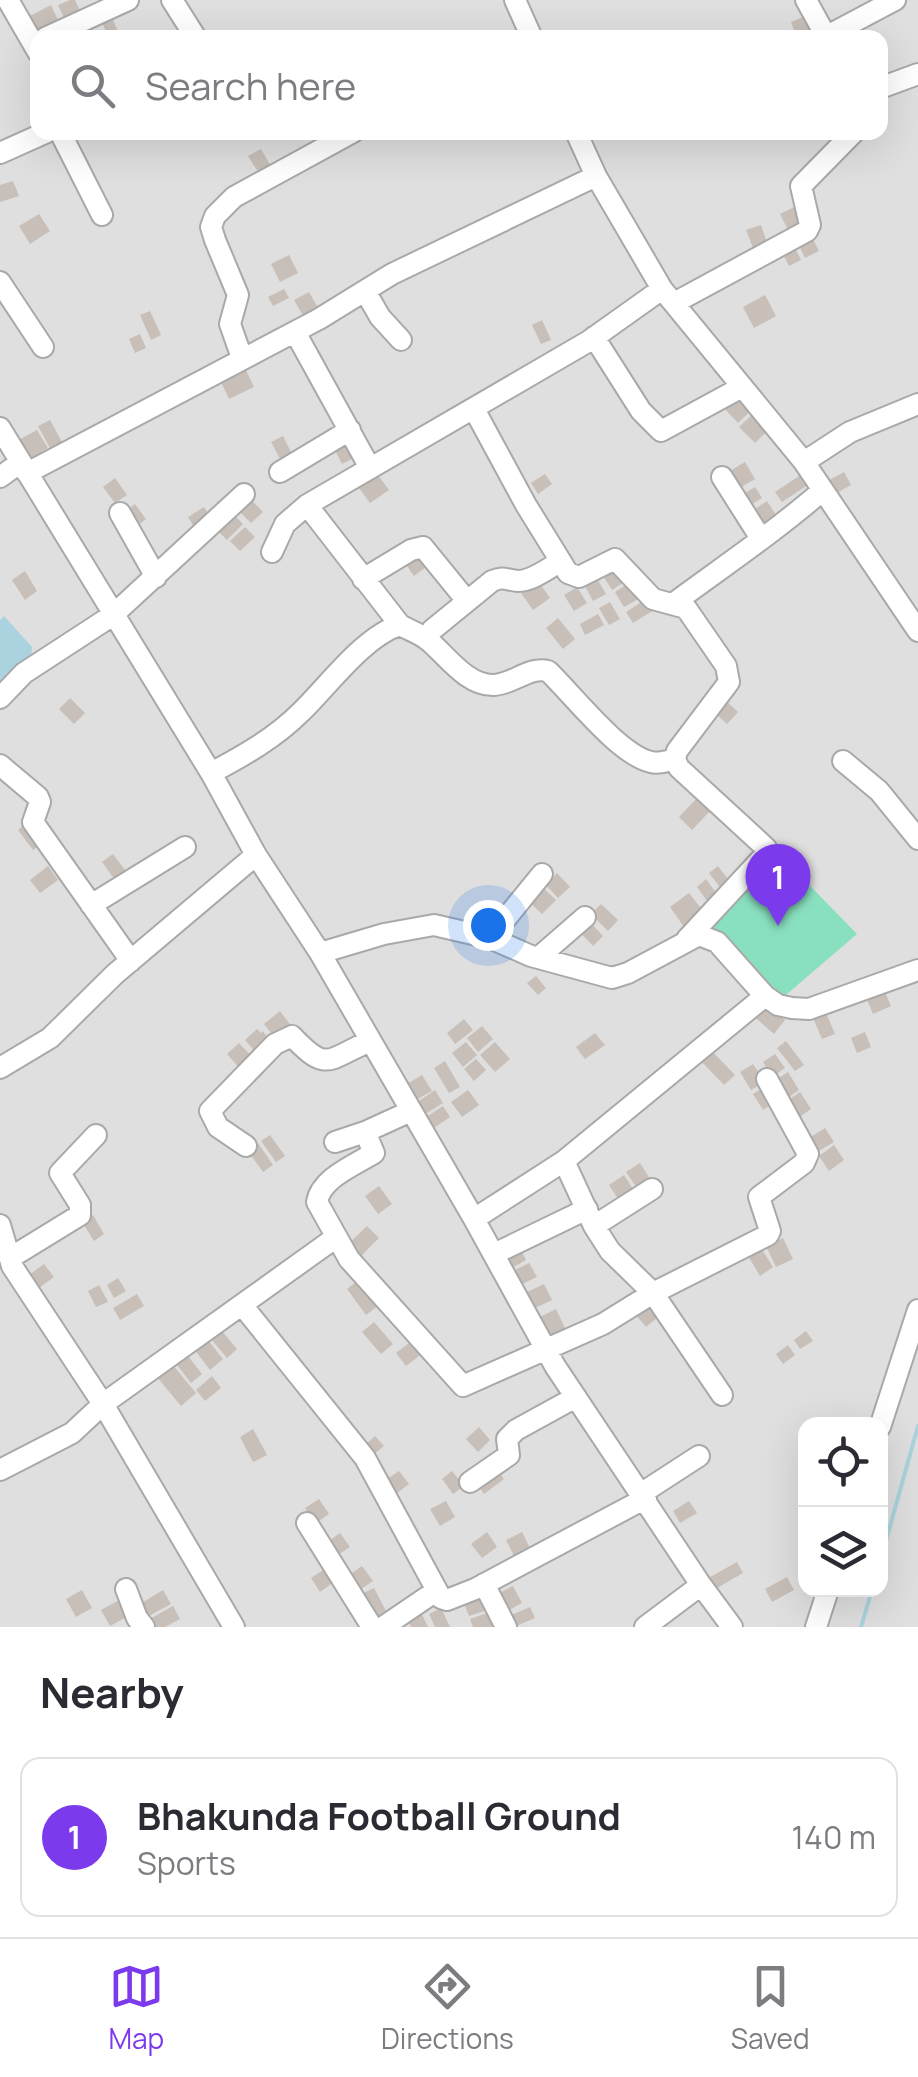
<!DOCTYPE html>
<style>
body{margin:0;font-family:Manrope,sans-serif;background:#f2f2f3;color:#2b2b33}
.controls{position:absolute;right:30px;bottom:30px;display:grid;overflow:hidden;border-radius:20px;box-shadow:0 10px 40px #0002}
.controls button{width:90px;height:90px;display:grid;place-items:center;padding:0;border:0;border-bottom:2px solid #e1e1e2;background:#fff;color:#2b2b33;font:50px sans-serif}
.you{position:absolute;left:488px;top:925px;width:35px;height:35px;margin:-25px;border:8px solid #fff;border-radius:50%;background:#1a73e8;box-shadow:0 0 0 15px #1a73e833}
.badge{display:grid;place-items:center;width:65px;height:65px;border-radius:50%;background:#7c3aed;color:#fff;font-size:32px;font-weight:700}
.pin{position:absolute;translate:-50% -82px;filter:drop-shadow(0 2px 5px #0008)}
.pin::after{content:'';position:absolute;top:52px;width:35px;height:30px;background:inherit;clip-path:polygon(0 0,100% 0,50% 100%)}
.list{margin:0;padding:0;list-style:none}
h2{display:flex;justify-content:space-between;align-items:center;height:130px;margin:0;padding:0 40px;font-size:42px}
h2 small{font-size:32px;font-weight:400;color:#7c7c81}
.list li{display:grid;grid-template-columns:65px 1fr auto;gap:30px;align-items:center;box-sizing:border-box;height:160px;margin:0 20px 20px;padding:0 20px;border:2px solid #e1e1e2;border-radius:20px}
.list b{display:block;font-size:38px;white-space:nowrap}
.list p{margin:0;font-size:32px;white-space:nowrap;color:#7c7c81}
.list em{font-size:32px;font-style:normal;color:#7c7c81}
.icon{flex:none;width:55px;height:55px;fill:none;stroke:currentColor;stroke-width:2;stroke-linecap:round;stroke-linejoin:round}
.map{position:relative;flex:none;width:918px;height:1627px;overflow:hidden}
.search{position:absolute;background:#fff;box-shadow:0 10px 40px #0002;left:30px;right:30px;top:30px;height:110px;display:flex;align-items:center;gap:25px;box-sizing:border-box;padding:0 35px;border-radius:20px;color:#7c7c81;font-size:38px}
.sheet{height:310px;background:#fff}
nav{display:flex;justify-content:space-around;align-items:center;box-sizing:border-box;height:140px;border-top:2px solid #e1e1e2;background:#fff;font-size:28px;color:#7c7c81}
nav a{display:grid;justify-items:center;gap:5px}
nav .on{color:#7c3aed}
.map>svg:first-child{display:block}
.residential{fill:#e0dfdf;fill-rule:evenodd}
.pitch{fill:#88e0be}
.water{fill:#aad3df}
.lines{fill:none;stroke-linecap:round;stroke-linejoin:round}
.stream{stroke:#aad3df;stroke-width:4}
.building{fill:#c7bfb8}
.minor-casing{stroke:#a9a9a9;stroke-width:24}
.minor{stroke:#fff;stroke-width:20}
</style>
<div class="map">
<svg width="918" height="1627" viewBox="0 0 918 1627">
<rect width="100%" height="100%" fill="#f2efe9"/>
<!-- residential -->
<path class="residential" d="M0 0H918V1627H0ZM38 38H880V132H38ZM806 1424H880V1590H806Z"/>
<!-- pitch -->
<path class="pitch" d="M782 857 857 934 780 1000 713 947 708 923Z"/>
<!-- water -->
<path class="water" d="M4 616 32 647 30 670 0 684V620Z"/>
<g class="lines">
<!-- stream -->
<path class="stream" d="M880 1562 918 1426
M861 1627 872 1590"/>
</g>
<!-- building -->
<path class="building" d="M70 0H75L82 15 66 22 58 5Z
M51 5 59 22 35 31 28 17Z
M110 13 120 36 117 38H109L100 18Z
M810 14 817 33 797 38 791 22Z
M261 149 272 168 260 175 248 156Z
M13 181 19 196 0 202V185Z
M798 205 808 226 790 234 780 214Z
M39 214 50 231 30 244 19 226Z
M761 225 769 248 755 253 746 230Z
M811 235 819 251 805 258 797 241Z
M792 242 801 260 789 266 780 248Z
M289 255 298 273 280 282 271 264Z
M284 289 289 298 273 306 268 297Z
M309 292 321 313 306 321 294 300Z
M765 295 776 316 754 328 743 307Z
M150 311 161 335 151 340 140 315Z
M542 320 551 340 541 344 532 325Z
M140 334 146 348 135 353 129 339Z
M244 366 254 387 229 399 219 378Z
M739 390 755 407 738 423 722 406Z
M756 411 771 427 755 443 739 427Z
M50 420 62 442 50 448 38 426Z
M37 430 48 448 26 461 15 442Z
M283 436 295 460 284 466 271 442Z
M348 438 358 456 342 464 333 446Z
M745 462 755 479 738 489 728 472Z
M844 472 851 485 835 494 828 481Z
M545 474 552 484 538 494 531 483Z
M802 474 809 484 782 502 775 492Z
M378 475 389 490 370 503 359 488Z
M115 478 127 495 115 503 103 487Z
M755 487 762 498 749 506 742 495Z
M248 496 263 512 251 523 236 508Z
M767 501 781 523 766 532 752 511Z
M135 504 146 519 136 527 125 512Z
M204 507 212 520 196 530 188 517Z
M232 513 243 524 227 540 216 529Z
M245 527 255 537 240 551 230 541Z
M420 550 430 564 414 576 404 562Z
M616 563 627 580 612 590 601 573Z
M25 571 37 591 25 600 12 580Z
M596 577 606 594 593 601 584 584Z
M538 581 550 598 533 610 521 593Z
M632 581 642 597 624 607 615 592Z
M577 587 587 603 574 611 564 595Z
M649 597 657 608 633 623 626 612Z
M610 602 620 619 609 625 599 608Z
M598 614 604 625 585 635 580 624Z
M558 618 575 639 563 649 546 628Z
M70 698 85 713 74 724 59 709Z
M726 701 738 712 727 724 715 713Z
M698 797 711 810 692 830 679 817Z
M26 823 42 844 33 850 18 830Z
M113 854 129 875 118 884 102 862Z
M48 866 58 880 40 893 30 880Z
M718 866 731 883 722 890 709 873Z
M557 873 570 887 558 898 546 885Z
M706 879 719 897 709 904 697 887Z
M540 885 556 900 542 914 526 899Z
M689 893 704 912 684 927 670 907Z
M601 904 618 920 608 931 591 914Z
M588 920 603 936 593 946 578 930Z
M536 976 546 988 538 995 527 983Z
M885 992 891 1006 873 1014 867 999Z
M762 1000 785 1020 774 1034 751 1014Z
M280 1011 292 1027 276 1039 264 1024Z
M826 1013 835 1034 822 1039 813 1018Z
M464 1019 473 1030 455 1044 447 1033Z
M482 1026 493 1039 478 1052 467 1038Z
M257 1029 261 1033 263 1031 271 1044 258 1055 245 1040Z
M865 1032 871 1047 857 1053 851 1038Z
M595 1033 605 1045 585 1059 576 1047Z
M786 1041 804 1065 795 1071 777 1048Z
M466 1042 477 1055 463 1067 452 1053Z
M495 1042 510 1059 495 1072 480 1055Z
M239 1043 255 1060 242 1071 227 1054Z
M709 1048 735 1075 724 1085 698 1058Z
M775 1054 785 1068 772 1077 763 1062Z
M476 1059 486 1070 474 1081 464 1069Z
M445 1061 460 1087 449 1093 434 1068Z
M753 1064 765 1082 751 1090 740 1072Z
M788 1072 799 1090 786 1099 774 1081Z
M422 1075 432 1091 414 1101 405 1085Z
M767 1085 777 1101 763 1110 753 1094Z
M435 1090 443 1103 424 1115 416 1103Z
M468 1090 479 1105 462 1117 451 1102Z
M800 1092 811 1109 798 1118 787 1101Z
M443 1106 450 1117 434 1128 426 1117Z
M825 1128 834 1142 817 1152 809 1138Z
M270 1135 285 1156 276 1162 261 1141Z
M258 1143 273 1165 263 1172 248 1151Z
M834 1145 844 1160 829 1171 819 1156Z
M640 1163 652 1182 639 1191 626 1172Z
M624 1175 637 1195 622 1205 609 1185Z
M379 1186 392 1204 378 1214 365 1196Z
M93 1215 104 1234 94 1241 82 1222Z
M367 1226 379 1238 356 1261 343 1249Z
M783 1238 793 1259 776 1267 766 1246Z
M519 1246 526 1260 512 1268 504 1253Z
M761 1248 773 1267 760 1276 748 1256Z
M529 1263 537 1277 520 1285 513 1271Z
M44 1264 54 1277 36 1290 26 1277Z
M362 1277 382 1303 366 1315 347 1289Z
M118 1278 126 1291 114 1298 107 1285Z
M544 1284 552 1300 533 1309 525 1293Z
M99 1285 108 1302 96 1307 88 1291Z
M137 1294 144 1306 120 1320 113 1308Z
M653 1299 664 1312 646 1327 635 1314Z
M556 1309 567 1332 549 1341 538 1318Z
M374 1322 393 1344 381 1354 362 1332Z
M222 1331 237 1349 227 1358 211 1339Z
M806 1331 813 1341 800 1349 794 1340Z
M207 1339 223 1359 210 1370 194 1349Z
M413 1340 423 1353 406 1366 396 1353Z
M788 1345 795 1355 783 1364 776 1354Z
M185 1352 202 1374 191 1383 174 1361Z
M167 1358 196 1393 181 1406 152 1371Z
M212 1376 221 1388 205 1401 196 1390Z
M479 1427 490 1440 478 1452 466 1439Z
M253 1429 267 1455 253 1462 240 1437Z
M375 1436 384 1446 373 1455 365 1445Z
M494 1466 504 1479 484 1494 474 1480Z
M399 1471 409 1484 397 1493 387 1479Z
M452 1471 464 1486 453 1494 442 1479Z
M319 1499 329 1514 315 1524 305 1508Z
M446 1501 455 1517 440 1526 430 1509Z
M689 1501 697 1513 680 1523 673 1511Z
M487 1532 497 1547 482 1558 471 1544Z
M522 1532 530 1548 514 1556 506 1540Z
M340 1533 350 1547 335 1557 326 1543Z
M737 1562 743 1573 717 1588 710 1577Z
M329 1566 338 1579 320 1592 311 1578Z
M362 1566 373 1581 358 1591 348 1576Z
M787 1577 794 1590 772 1602 765 1589Z
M513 1586 522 1603 507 1611 499 1593Z
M374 1588 386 1611 373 1618 361 1594Z
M82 1590 92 1608 76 1617 66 1599Z
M163 1590 171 1604 147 1617 140 1604Z
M485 1593 491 1609 469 1616 463 1601Z
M123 1598 132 1614 110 1626 101 1610Z
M173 1606 180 1619 165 1627H152L148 1620Z
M530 1607 535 1618 514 1627 509 1616Z
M419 1608 428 1627H411L405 1615Z
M441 1608 450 1627H435L429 1614Z
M493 1611 495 1627H473L470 1619Z"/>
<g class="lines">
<!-- minor casing -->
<g class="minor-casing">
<path id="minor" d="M8 0 38 52
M172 0 196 38
M515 0 532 38
M806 0 827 38
M827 36 895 0
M45 38 128 0
M880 88 918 74
M60 132 102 215
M576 132 596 176 662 289 804 462 918 631
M0 153 47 132
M0 282 43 347
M365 291 380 317 401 340
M674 303 807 231 810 225 801 186 854 132
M295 332 370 468
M594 337 641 411 661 431 742 387
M242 358 230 324 238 295 215 240 211 227 215 216 234 197 353 132
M474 409 526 505 568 573 579 577 615 559 653 599 686 608 726 666 729 682 677 751 675 759 679 768 766 848V854L687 939
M0 428 211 773 256 855 320 953 474 1219 555 1366 701 1585 732 1627
M804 462 850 432 918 404
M280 472 350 430
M27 473 319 319 392 274 596 176
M0 477 21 462
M722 477 760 537
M307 505 400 625
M120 513 156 577
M272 552 285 524 307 505 589 341 662 289
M363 579 411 550 423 547 467 601
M674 603C724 566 776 531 823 490
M427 639 432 630 492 581C504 576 506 580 518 581 533 581 548 568 560 562
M0 698 24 673 113 615 244 494
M843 761 879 791 918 839
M0 765 38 797 40 802 33 822 131 961
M211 773C243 756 275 738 301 712 328 686 364 636 400 625 409 630 421 634 429 641 447 656 467 686 494 685 514 684 529 666 548 671 573 695 619 755 651 762 659 764 667 761 675 759
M91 905 185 847
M490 938 542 874
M320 953 384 934 434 925 490 938 531 956 612 978 628 973 699 935 717 942 765 996 778 1005 792 1008 809 1009 918 970
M539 957 585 917
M0 1068 50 1038 115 974 256 855
M411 1111 365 1132 374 1153C355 1165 321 1178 317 1202L349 1259 463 1386 603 1324 653 1293 768 1235 770 1231 759 1197 804 1163 808 1154 767 1079
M335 1142 365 1132
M246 1146 218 1127 210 1111 275 1044 292 1036C327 1073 327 1060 370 1041
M564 1161 594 1226 610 1251 653 1293 722 1395
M474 1219 564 1161 765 996
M0 1225 12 1266 103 1404 234 1627
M594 1226 652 1189
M494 1254 587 1209
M10 1258 80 1215V1205L60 1173 96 1135
M242 1305 365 1458 441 1598 447 1600 475 1589 646 1498
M880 1427 918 1310
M0 1470 72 1433 103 1404 335 1238
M470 1482 509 1455 507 1439 516 1430 576 1397
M642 1493 699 1456
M307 1523 372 1627
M484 1584 506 1627
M126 1589 137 1618 144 1627
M383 1627 436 1591
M645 1627 701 1585
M816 1627 828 1590"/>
</g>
<!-- minor -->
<use href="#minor" class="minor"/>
</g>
</svg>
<div class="controls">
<button><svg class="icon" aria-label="locate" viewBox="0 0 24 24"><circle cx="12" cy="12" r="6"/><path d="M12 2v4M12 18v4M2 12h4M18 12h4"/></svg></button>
<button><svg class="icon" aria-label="layers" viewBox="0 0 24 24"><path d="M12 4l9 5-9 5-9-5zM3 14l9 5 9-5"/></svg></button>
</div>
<div class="you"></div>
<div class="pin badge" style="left:778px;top:926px">1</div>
<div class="search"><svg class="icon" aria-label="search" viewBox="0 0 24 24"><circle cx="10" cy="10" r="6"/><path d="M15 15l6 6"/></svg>Search here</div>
</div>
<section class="sheet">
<h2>Nearby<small></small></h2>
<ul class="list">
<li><span class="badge">1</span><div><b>Bhakunda Football Ground</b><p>Sports</p></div><em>140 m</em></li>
</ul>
</section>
<nav>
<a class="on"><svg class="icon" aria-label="map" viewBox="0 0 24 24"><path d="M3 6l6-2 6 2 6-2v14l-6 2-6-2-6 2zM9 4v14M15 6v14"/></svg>Map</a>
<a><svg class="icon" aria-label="directions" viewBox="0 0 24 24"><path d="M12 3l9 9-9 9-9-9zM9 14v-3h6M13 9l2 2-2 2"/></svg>Directions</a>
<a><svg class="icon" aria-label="saved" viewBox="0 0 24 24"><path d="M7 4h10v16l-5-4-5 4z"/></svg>Saved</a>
</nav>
